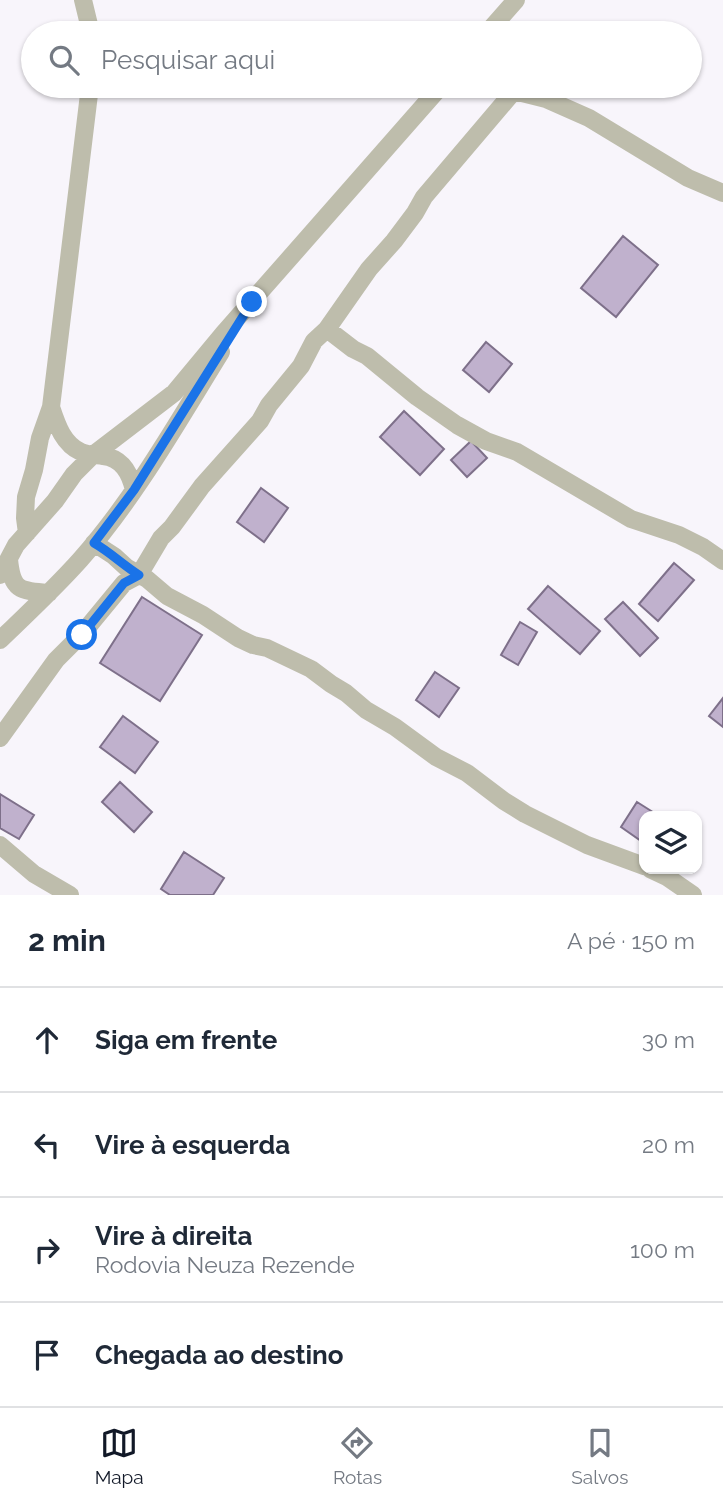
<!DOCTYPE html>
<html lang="pt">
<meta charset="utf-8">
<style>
body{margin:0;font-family:Raleway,sans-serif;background:#f6f6f7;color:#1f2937}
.controls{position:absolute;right:21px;bottom:21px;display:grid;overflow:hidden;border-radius:14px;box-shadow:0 2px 5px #0004}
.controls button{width:63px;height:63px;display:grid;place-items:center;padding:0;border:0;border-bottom:2px solid #e0e1e3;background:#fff;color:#1f2937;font:35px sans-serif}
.stop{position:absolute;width:21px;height:21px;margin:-16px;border:5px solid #1a73e8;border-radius:50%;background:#fff}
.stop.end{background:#1a73e8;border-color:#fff;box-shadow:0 2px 7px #0008}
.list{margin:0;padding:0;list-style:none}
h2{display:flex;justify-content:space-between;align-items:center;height:91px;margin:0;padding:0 28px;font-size:30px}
h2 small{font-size:23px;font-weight:400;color:#747a83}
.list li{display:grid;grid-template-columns:46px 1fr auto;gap:21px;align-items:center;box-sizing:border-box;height:105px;padding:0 28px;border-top:2px solid #e0e1e3}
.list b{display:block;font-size:26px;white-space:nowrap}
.list p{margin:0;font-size:23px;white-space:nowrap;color:#747a83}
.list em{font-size:23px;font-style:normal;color:#747a83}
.icon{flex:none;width:38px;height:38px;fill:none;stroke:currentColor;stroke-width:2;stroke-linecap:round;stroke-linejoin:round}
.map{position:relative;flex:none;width:723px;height:895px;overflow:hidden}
.search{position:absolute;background:#fff;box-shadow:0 2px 5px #0004;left:21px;right:21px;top:21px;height:77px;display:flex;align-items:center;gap:18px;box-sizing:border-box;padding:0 24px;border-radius:38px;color:#747a83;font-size:26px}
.sheet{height:511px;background:#fff}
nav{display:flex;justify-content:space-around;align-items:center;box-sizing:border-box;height:98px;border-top:2px solid #e0e1e3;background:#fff;font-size:19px;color:#747a83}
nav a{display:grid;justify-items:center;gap:4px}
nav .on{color:#111827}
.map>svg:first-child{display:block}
.building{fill:#c0b1cd;stroke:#7e708a;stroke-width:2}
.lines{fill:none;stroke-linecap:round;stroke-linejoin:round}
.minor{stroke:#bebdac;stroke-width:18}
.route{stroke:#1a73e8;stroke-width:9}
</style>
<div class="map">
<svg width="723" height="895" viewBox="0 0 723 895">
<rect width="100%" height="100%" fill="#f8f5fb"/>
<!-- building -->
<path class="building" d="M623 236 658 265 616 317 581 288Z
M486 342 512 364 489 392 463 370Z
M404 411 444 449 420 475 380 437Z
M471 441 487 458 467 477 451 460Z
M261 488 288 508 264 542 237 522Z
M674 563 694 580 658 621 639 604Z
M548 586 600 631 580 654 528 609Z
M142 597 202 635 160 701 100 663Z
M623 602 658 638 640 656 605 619Z
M520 622 537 632 518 665 501 655Z
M435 672 459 688 439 717 416 700Z
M723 698V727L709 716Z
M123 716 158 742 135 773 100 747Z
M120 782 152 812 134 832 102 802Z
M0 794 34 815 19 839 0 828Z
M637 802 659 816H644V843L621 827Z
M184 852 224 878 213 895H170L161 889Z"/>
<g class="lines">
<!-- minor -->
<path class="minor" d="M83 0 91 33
M487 33 516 0
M327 329 353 349 367 356 417 397 457 425 486 441 517 452 631 519 679 535 703 547 723 561
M51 407C57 425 63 444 81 452 88 455 96 455 103 456 122 458 130 473 134 490
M27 533 25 518 26 497 34 470 40 438 51 407 90 86
M94 543 114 556 126 567 147 579 167 596 203 615 238 638 253 645 267 648 311 669 331 684 346 693 366 710 395 727 436 757 467 773 504 801 525 814 587 845 644 866
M9 559C12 591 20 591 49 593
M0 575 16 545 55 501 74 474 93 455 174 393 223 334 441 86
M0 640C27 614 55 588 80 560 135 498 177 423 221 352
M0 738 56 660 82 634 124 583 139 575 161 538 172 527 202 486 260 421 269 405 301 366 314 341 327 329 369 269 394 241 415 213 424 197 514 91 546 99 589 118 688 178 723 193
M0 845 34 874 70 895
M650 869 667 877 693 895"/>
</g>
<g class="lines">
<!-- route -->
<path class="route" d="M82 635 124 583 139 575C123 565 110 552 94 543L134 490 252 302"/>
</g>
</svg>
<div class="controls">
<button><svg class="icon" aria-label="layers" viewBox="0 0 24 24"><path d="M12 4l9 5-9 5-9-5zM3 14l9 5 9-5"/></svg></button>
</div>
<div class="stop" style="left:82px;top:635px"></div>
<div class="stop end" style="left:252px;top:302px"></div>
<div class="search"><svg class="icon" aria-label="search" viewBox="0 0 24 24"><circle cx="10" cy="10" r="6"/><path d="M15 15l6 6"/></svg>Pesquisar aqui</div>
</div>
<section class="sheet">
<h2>2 min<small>A pé · 150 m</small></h2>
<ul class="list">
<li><svg class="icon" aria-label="ahead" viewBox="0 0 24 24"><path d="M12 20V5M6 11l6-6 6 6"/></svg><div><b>Siga em frente</b></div><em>30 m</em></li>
<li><svg class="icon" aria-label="left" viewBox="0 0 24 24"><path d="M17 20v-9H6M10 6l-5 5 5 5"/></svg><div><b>Vire à esquerda</b></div><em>20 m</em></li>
<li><svg class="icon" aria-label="right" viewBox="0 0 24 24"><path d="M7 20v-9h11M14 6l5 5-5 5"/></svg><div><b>Vire à direita</b><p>Rodovia Neuza Rezende</p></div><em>100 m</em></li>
<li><svg class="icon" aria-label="arrive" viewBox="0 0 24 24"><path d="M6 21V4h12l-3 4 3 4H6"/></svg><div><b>Chegada ao destino</b></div></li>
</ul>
</section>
<nav>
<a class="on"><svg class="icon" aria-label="map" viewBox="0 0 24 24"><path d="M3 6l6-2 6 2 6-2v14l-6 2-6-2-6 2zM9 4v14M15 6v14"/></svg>Mapa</a>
<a><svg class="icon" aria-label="directions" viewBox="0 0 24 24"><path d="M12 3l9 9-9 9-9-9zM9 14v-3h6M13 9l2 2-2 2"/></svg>Rotas</a>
<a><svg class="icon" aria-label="saved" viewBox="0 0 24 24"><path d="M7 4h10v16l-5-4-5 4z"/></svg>Salvos</a>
</nav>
